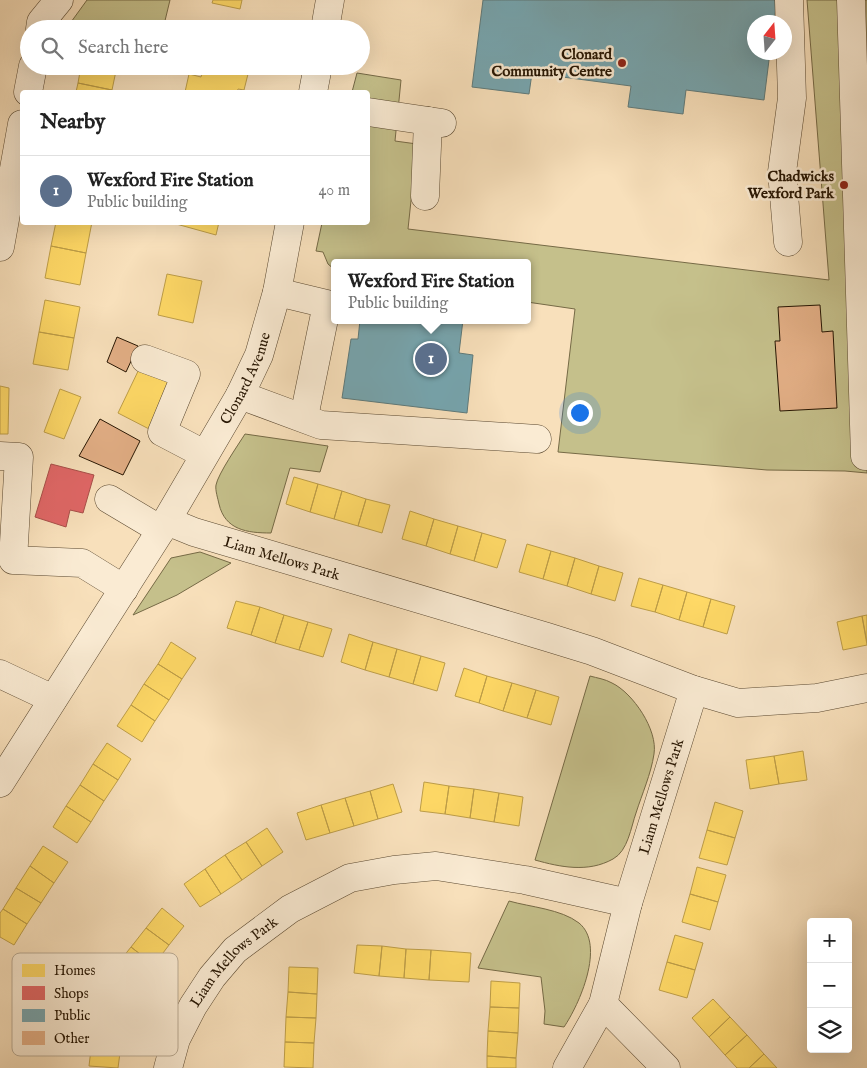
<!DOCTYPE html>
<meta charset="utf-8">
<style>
body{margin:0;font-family:"IM FELL English",serif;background:#f6f6f6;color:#222}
.controls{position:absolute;right:15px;bottom:15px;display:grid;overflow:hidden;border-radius:5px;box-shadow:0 5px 20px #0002}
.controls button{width:45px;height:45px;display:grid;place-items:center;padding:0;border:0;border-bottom:1px solid #e0e0e0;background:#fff;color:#222;font:25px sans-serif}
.compass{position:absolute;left:747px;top:15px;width:45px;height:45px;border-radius:50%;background:#fff;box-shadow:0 5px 20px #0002;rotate:17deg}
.you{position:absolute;left:579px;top:412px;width:18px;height:18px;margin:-12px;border:4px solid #fff;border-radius:50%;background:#1a73e8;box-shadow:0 0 0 8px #1a73e833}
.badge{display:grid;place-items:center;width:32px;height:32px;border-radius:50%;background:#b45309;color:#fff;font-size:16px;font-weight:700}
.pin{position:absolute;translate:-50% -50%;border:2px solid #fff;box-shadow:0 1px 5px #0006}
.popup{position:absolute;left:331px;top:259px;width:200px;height:65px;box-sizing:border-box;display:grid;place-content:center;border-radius:5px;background:#fff;filter:drop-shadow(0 1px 4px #0005);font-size:16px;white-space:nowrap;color:#767676}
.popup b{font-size:19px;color:#222}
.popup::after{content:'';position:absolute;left:50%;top:100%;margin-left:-10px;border:10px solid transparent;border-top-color:#fff}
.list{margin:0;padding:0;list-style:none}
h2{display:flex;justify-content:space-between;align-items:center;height:65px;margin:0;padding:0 20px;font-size:21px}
h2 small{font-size:16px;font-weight:400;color:#767676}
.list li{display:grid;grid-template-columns:32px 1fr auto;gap:15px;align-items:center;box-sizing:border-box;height:70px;padding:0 20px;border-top:1px solid #e0e0e0}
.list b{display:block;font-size:19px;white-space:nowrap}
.list p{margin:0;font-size:16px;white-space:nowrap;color:#767676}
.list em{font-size:16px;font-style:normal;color:#767676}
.icon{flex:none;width:28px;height:28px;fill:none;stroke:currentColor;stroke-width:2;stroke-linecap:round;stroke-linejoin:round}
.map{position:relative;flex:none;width:867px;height:1068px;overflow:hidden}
.search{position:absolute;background:#fff;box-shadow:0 5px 20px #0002;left:20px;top:20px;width:350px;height:55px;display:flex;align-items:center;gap:12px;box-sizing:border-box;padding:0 18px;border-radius:28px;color:#767676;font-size:19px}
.panel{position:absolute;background:#fff;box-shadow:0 5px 20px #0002;left:20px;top:90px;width:350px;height:135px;border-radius:5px}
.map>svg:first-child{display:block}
.green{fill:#c5c08b;stroke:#766a46}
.homes{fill:#ffd966;stroke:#be9e48}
.shops{fill:#e06666;stroke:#a84e48}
.public{fill:#76a5af;stroke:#5e7a7b}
.building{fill:#e3af86;stroke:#261502}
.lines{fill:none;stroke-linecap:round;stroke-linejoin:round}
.minor-casing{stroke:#5a4830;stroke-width:29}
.minor{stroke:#faebd3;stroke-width:28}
.poi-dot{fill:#8f2418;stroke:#faebd3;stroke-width:2}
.labels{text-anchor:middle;stroke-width:5;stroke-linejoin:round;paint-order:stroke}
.poi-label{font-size:15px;font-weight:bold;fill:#261502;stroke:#faebd3;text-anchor:end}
.street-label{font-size:15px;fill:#261502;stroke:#faebd3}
.key{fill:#faebd3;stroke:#baab94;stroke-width:1}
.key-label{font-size:14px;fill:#261502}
</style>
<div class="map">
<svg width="867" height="1068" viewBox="0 0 867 1068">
<rect width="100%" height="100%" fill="#f8e0bb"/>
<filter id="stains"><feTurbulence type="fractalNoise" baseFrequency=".004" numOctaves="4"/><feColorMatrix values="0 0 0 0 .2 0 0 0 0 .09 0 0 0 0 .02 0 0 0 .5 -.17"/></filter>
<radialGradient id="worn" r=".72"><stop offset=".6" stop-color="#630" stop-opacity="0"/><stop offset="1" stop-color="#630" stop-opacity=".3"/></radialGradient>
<!-- green -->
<path class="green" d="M87 0H170L163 29H66Z
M807 0H867V473L845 471 767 470 558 452 575 309 527 302V263H335V270L328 264 323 252 316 251 322 223 368 222V92H352L357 73 401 80 395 141 417 144 408 229 829 280Z
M245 434 328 446 320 472 290 468 271 533C247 533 225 530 219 504 218 499 215 490 216 485 218 474 238 445 245 434Z
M200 552 231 563 177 595 133 615 171 558Z
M590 676C597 678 605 679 612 683 633 693 658 730 654 754 651 774 642 794 636 813 631 827 628 851 613 859 588 873 560 867 535 860Z
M509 901C530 907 561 909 579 923 606 945 579 1005 564 1027L544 1024 545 1011 541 977 478 968Z"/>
<!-- homes -->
<path class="homes" d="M213 0H242L240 9 212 3Z
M81 66H117L112 90 78 83Z
M204 66H250L244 90 238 89 237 92H185L189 74 201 77Z
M78 83 112 90V92H76Z
M56 222H92L86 253 51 246Z
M169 222H219L216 235Z
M51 246 86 253 80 285 45 278Z
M167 274 202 281 193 323 158 315Z
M45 300 80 307 74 338 39 332Z
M39 332 74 338 68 370 33 364Z
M141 365 175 382 151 430 118 413Z
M0 386 9 388 8 434H0Z
M60 389 81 397 64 439 44 432Z
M294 477 318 484 310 512 286 504Z
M318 484 342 491 334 519 310 512Z
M342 491 366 499 358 526 334 519Z
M366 499 390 505 382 533 358 526Z
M410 511 434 519 426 546 402 539Z
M434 519 458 526 450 554 426 546Z
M458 526 482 533 474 561 450 554Z
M482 533 506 540 497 568 474 561Z
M527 544 551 551 543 579 519 572Z
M551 551 575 558 567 586 543 579Z
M575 558 599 566 591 594 567 586Z
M599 566 623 573 615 601 591 594Z
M639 578 663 585 655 612 631 606Z
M663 585 687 592 679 620 655 612Z
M687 592 711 599 703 627 679 620Z
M711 599 735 606 727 634 703 627Z
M236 601 260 607 251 635 227 628Z
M260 607 284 615 275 643 251 635Z
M284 615 308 622 299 650 275 643Z
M867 615V642L862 616Z
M862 616 867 645 843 650 837 622Z
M308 622 332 629 323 657 299 650Z
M349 634 373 642 365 670 341 662Z
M171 642 196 658 182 679 158 664Z
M373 642 397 649 389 677 365 670Z
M397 649 421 656 413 684 389 677Z
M421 656 445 663 437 691 413 684Z
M158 664 182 679 169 700 144 684Z
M464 668 487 676 479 703 455 696Z
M487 676 512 683 503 711 479 703Z
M512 683 536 690 527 718 503 711Z
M144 684 169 700 155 721 131 705Z
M536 690 559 697 551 725 527 718Z
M131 705 155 721 142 742 117 726Z
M107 743 131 759 118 780 93 764Z
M803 751 807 780 779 784 774 756Z
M774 756 779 784 750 789 746 760Z
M93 764 118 780 104 801 80 785Z
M424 782 449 786 445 814 420 811Z
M393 784 402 812 378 819 370 791Z
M80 785 104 801 91 822 66 806Z
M449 786 474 789 470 818 445 814Z
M474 789 499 793 494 822 470 818Z
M370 791 378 819 354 826 345 798Z
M499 793 523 797 519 826 494 822Z
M345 798 354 826 330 833 321 805Z
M715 802 743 811 735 838 707 830Z
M321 805 330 833 306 840 297 813Z
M66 806 91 822 77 843 53 827Z
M267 828 283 852 262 866 246 842Z
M707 830 735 838 727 865 699 858Z
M246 842 262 866 242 880 225 855Z
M43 846 68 862 54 883 30 866Z
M225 855 242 880 221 894 205 869Z
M30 866 54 883 41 903 16 888Z
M697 867 726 875 718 902 690 894Z
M205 869 221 894 200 907 184 884Z
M16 888 41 903 27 924 3 909Z
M690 894 718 902 710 930 682 922Z
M162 908 184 926 169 945 146 928Z
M3 909 27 924 14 945 0 937V913Z
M146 928 169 945 154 965 131 947Z
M675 935 703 943 695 970 667 962Z
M357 945 382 946 379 976 354 973Z
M382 946 406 949 404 978 379 976Z
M131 947 154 965 138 985 115 967Z
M406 949 431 950 429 980 404 978Z
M431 950 471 953 469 982 429 980Z
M667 962 695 970 687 998 659 990Z
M115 967 138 985 123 1005 100 987Z
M289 967 318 968 317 994 288 992Z
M491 981 520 983 519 1008 490 1007Z
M288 992 317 994 316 1018 286 1017Z
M713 999 730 1017 709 1037 692 1018Z
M490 1007 519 1008 518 1033 488 1031Z
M95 1016 124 1020 121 1045 92 1041Z
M286 1017 316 1018 314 1043 285 1042Z
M730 1017 747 1035 725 1055 709 1037Z
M488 1031 518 1033 516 1058 487 1056Z
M747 1035 764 1054 749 1068H737L725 1055Z
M92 1041 121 1045 118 1068 89 1066Z
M285 1042 314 1043 313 1068 284 1067Z
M764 1054 777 1068H749Z
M487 1056 516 1058V1068H487Z"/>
<!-- shops -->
<path class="shops" d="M51 464 94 475 83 513 70 510 66 527 35 517Z"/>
<!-- public -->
<path class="public" d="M483 0H777L774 22H754V52H770L764 100 686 90 683 114 628 107 631 86 532 73 529 94 472 87Z
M360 320H463L459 353 473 355 467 413 342 398 351 339H358Z"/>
<!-- building -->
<path class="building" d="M820 305 822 332 833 331 837 408 780 411 775 341H780L778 307Z
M117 337 138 346 126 372 107 362Z
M100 419 140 441 123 475 79 456Z"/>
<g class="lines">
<!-- minor casing -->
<g class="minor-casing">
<g id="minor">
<path d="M851 0 865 456H867"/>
<path d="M40 29 41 22 59 0"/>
<path d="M325 29 330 0"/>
<path d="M28 92 33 66"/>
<path d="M313 92 318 66"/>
<path d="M368 112 442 123"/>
<path d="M425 196 428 121"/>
<path d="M788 242 782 172 792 98 789 0"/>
<path d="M0 247 22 124"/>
<path d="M277 292 327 304 304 417"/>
<path d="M145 359 186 374 162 432 204 454"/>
<path d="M240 395 321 425 537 439"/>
<path d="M0 456 19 457 13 560 82 563 124 589"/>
<path d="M109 499 161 530"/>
<path id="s1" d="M167 521 194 532 547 637 592 651 694 690 738 703 817 698 867 688"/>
<path d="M0 674 53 699"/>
<path id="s2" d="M0 783 161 530 240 395 259 355 277 292 290 222"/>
<path d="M603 1004 666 1068"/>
<path id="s3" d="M168 1068 176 1039 193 1006 212 977 235 950 290 909 350 878 394 870 436 866 525 880 628 903"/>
<path id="s4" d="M567 1068 603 1004 628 903 694 690"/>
</g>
</g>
<!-- minor -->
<use href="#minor" class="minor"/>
</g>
<!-- markers -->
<g class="poi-dot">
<circle cx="622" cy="63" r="5"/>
<circle cx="844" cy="185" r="5"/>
</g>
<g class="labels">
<!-- poi labels -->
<g class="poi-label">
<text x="612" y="59">Clonard<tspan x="612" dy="17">Community Centre</tspan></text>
<text x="834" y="181">Chadwicks<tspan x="834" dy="17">Wexford Park</tspan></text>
</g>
<!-- street labels -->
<g class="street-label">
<text dy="5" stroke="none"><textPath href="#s2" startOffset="474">Clonard Avenue</textPath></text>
<text dy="5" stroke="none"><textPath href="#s1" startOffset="121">Liam Mellows Park</textPath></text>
<text dy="5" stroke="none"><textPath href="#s4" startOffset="289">Liam Mellows Park</textPath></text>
<text dy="5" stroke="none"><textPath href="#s3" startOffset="128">Liam Mellows Park</textPath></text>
</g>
</g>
<!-- legend -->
<rect x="12" y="953" width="166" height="103" rx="8" class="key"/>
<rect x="22" y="964" width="23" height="13" fill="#ffd966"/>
<rect x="22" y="986" width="23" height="14" fill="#e06666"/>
<rect x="22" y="1009" width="23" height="13" fill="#76a5af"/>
<rect x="22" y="1031" width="23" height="14" fill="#e3af86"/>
<g class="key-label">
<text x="54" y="975">Homes</text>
<text x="54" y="998">Shops</text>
<text x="54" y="1020">Public</text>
<text x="54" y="1043">Other</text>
</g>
<rect width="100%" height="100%" filter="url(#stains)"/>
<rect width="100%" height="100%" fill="url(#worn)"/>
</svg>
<div class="controls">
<button>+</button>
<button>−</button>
<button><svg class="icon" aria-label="layers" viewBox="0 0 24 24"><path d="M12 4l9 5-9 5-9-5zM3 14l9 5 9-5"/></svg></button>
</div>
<svg class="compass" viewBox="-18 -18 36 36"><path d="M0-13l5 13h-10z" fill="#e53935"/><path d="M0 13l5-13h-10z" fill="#767676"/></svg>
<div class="you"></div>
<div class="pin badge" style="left:431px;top:359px;background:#5c6f8a">1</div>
<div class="popup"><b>Wexford Fire Station</b>Public building</div>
<div class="search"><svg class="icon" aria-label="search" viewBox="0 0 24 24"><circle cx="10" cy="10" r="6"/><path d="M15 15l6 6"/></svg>Search here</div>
<section class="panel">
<h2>Nearby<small></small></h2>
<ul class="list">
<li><span class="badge" style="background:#5c6f8a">1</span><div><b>Wexford Fire Station</b><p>Public building</p></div><em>40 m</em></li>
</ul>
</section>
</div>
